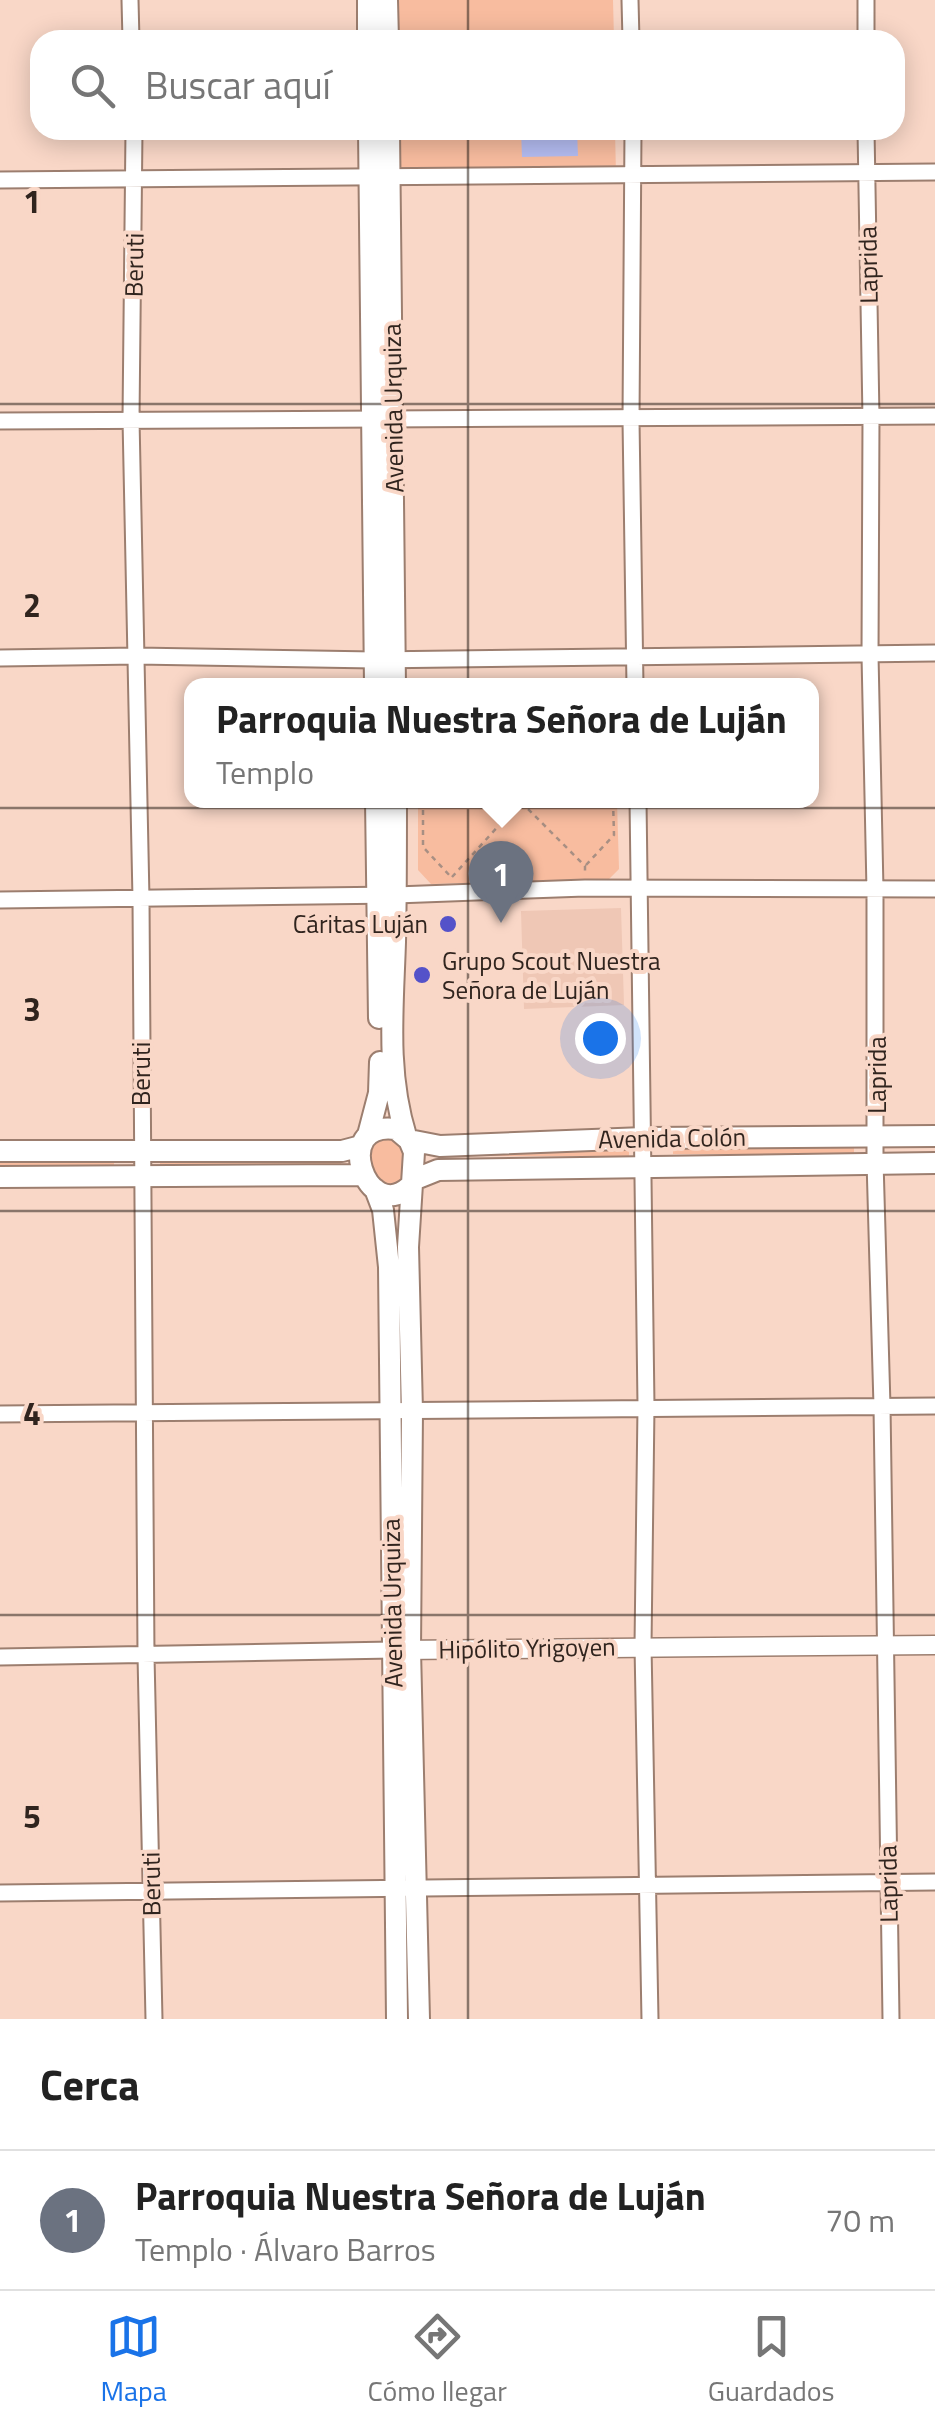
<!DOCTYPE html>
<html lang="es">
<meta charset="utf-8">
<style>
body{margin:0;font-family:"Titillium Web",sans-serif;background:#f2f2f2;color:#222}
.you{position:absolute;left:600px;top:1038px;width:35px;height:35px;margin:-25px;border:8px solid #fff;border-radius:50%;background:#1a73e8;box-shadow:0 0 0 15px #1a73e833}
.badge{display:grid;place-items:center;width:65px;height:65px;border-radius:50%;background:#1a73e8;color:#fff;font-size:32px;font-weight:700}
.pin{position:absolute;translate:-50% -82px;filter:drop-shadow(0 2px 5px #0008)}
.pin::after{content:'';position:absolute;top:52px;width:35px;height:30px;background:inherit;clip-path:polygon(0 0,100% 0,50% 100%)}
.popup{position:absolute;left:184px;top:678px;width:635px;height:130px;box-sizing:border-box;display:grid;place-content:center;border-radius:20px;background:#fff;filter:drop-shadow(0 2px 8px #0005);font-size:32px;white-space:nowrap;color:#767676}
.popup b{font-size:38px;color:#222}
.popup::after{content:'';position:absolute;left:50%;top:100%;margin-left:-20px;border:20px solid transparent;border-top-color:#fff}
.list{margin:0;padding:0;list-style:none}
h2{display:flex;justify-content:space-between;align-items:center;height:130px;margin:0;padding:0 40px;font-size:42px}
h2 small{font-size:32px;font-weight:400;color:#767676}
.list li{display:grid;grid-template-columns:65px 1fr auto;gap:30px;align-items:center;box-sizing:border-box;height:140px;padding:0 40px;border-top:2px solid #e0e0e0}
.list b{display:block;font-size:38px;white-space:nowrap}
.list p{margin:0;font-size:32px;white-space:nowrap;color:#767676}
.list em{font-size:32px;font-style:normal;color:#767676}
.icon{flex:none;width:55px;height:55px;fill:none;stroke:currentColor;stroke-width:2;stroke-linecap:round;stroke-linejoin:round}
.map{position:relative;flex:none;width:935px;height:2019px;overflow:hidden}
.search{position:absolute;background:#fff;box-shadow:0 5px 25px #0003;left:30px;right:30px;top:30px;height:110px;display:flex;align-items:center;gap:25px;box-sizing:border-box;padding:0 35px;border-radius:30px;color:#767676;font-size:38px}
.sheet{height:270px;background:#fff}
nav{display:flex;justify-content:space-around;align-items:center;box-sizing:border-box;height:140px;border-top:2px solid #e0e0e0;background:#fff;font-size:28px;color:#767676}
nav a{display:grid;justify-items:center;gap:5px}
nav .on{color:#1a73e8}
.map>svg:first-child{display:block}
.built{fill:#efc7b5}
.green{fill:#f8bc9f}
.water{fill:#b4bcf1}
.lines{fill:none;stroke-linecap:round;stroke-linejoin:round}
.minor-casing{stroke:#9c7e6f;stroke-width:19}
.tertiary-casing{stroke:#9c7e6f;stroke-width:21}
.secondary-casing{stroke:#9c7e6f;stroke-width:24}
.path{stroke:#a88f83;stroke-width:2.5;stroke-dasharray:5 5;stroke-linecap:butt}
.minor{stroke:#fff;stroke-width:15}
.tertiary{stroke:#fff;stroke-width:18}
.secondary{stroke:#fff;stroke-width:20}
.grid{fill:none;stroke:#30241e;stroke-width:2.5;stroke-opacity:0.55}
.poi-dot{fill:#5452c9;stroke:#f9d7c7;stroke-width:4}
.labels{text-anchor:middle;stroke-width:8;stroke-linejoin:round;paint-order:stroke}
.street-label{font-size:25px;fill:#30241e;stroke:#f9d7c7}
.poi-label{font-size:25px;fill:#30241e;stroke:#f9d7c7;text-anchor:end}
.grid-label{font-size:32px;text-anchor:middle;font-weight:bold;fill:#30241e;stroke:#f9d7c7;stroke-width:8;stroke-linejoin:round;paint-order:stroke}
</style>
<div class="map">
<svg width="935" height="2019" viewBox="0 0 935 2019">
<rect width="100%" height="100%" fill="#f9d7c7"/>
<!-- built -->
<path class="built" d="M621 908 624 1005 524 1009 521 911Z"/>
<!-- green -->
<path class="green" d="M395 0H613L614 40H395Z
M396 130H615L616 175 396 179Z
M418 801H617L619 869 609 879 431 884 418 870Z
M385 1136 399 1141 404 1151V1177L393 1186 382 1187 372 1178C370 1158 367 1148 385 1136Z
M673 1148H854V1154H673Z
M447 1150H629V1156H447Z
M160 1161H341V1167L160 1166Z
M0 1163H114V1168H0Z"/>
<!-- water -->
<path class="water" d="M521 130H577L578 156 522 157Z"/>
<g class="lines">
<!-- minor casing -->
<g class="minor-casing">
<path id="minor" d="M130 0 131 40
M630 0 631 40
M866 40V0
M134 130 131 419 141 899 146 1656 154 2019
M633 130 631 420 635 686
M866 130 871 418 870 655 875 890V1161L882 1406 891 2019
M0 180 935 172
M0 421 935 416
M0 658 137 656 374 660 935 653
M638 800 646 1406 643 1646 650 2019
M0 900 396 895 585 888 935 889
M0 1414 935 1406
M0 1657 393 1650
M0 1893 935 1882"/>
</g>
<!-- tertiary casing -->
<g class="tertiary-casing">
<path id="tertiary" d="M398 1650 935 1645"/>
</g>
<!-- secondary casing -->
<g class="secondary-casing">
<path id="secondary" d="M368 0V40
M387 0 388 40
M369 130 375 686
M389 130 395 686
M376 800 379 1018
M396 800C396 848 396 895 395 942 393 1008 386 1072 406 1136
M368 1135 379 1093 380 1062
M409 1140 440 1146 644 1138 935 1136
M0 1151H342L361 1146
M0 1177 362 1175
M413 1180 438 1170 935 1163
M409 1187C367 1225 330 1120 396 1129L409 1140 414 1152 408 1247 412 1411 410 1650 419 2019
M375 1189 383 1210 389 1267 397 2019"/>
</g>
<!-- path -->
<path class="path" d="M423 800V847L452 878
M521 802 585 866V873
M586 865 614 835 613 800
M452 877 522 800"/>
<!-- minor -->
<use href="#minor" class="minor"/>
<!-- tertiary -->
<use href="#tertiary" class="tertiary"/>
<!-- secondary -->
<use href="#secondary" class="secondary"/>
</g>
<!-- grid -->
<path class="grid" d="M468 0V40M468 130V2019M0 404H935M0 808H935M0 1211H935M0 1615H935"/>
<!-- markers -->
<g class="poi-dot">
<circle cx="448" cy="924" r="10"/>
<circle cx="422" cy="975" r="10"/>
</g>
<g class="labels">
<!-- street labels -->
<g class="street-label">
<text transform="translate(134 265) rotate(-89)" y="9">Beruti</text>
<text transform="translate(868 265) rotate(-91)" y="9">Laprida</text>
<text transform="translate(393 408) rotate(-91)" y="9">Avenida Urquiza</text>
<text transform="translate(141 1074) rotate(-90)" y="9">Beruti</text>
<text transform="translate(877 1075) rotate(-90)" y="9">Laprida</text>
<text transform="translate(672 1138) rotate(-1)" y="9">Avenida Colón</text>
<text transform="translate(392 1603) rotate(-91)" y="9">Avenida Urquiza</text>
<text transform="translate(527 1648) rotate(-1)" y="9">Hipólito Yrigoyen</text>
<text transform="translate(151 1884) rotate(-91)" y="9">Beruti</text>
<text transform="translate(888 1884) rotate(-91)" y="9">Laprida</text>
</g>
<!-- poi labels -->
<g class="poi-label">
<text x="428" y="933">Cáritas Luján</text>
<text x="442" y="970" text-anchor="start">Grupo Scout Nuestra<tspan x="442" dy="29">Señora de Luján</tspan></text>
</g>
</g>
<g class="grid-label">
<text x="32" y="213">1</text>
<text x="32" y="617">2</text>
<text x="32" y="1021">3</text>
<text x="32" y="1425">4</text>
<text x="32" y="1828">5</text>
</g>
</svg>
<div class="you"></div>
<div class="pin badge" style="left:501px;top:923px;background:#6b7280">1</div>
<div class="popup"><b>Parroquia Nuestra Señora de Luján</b>Templo</div>
<div class="search"><svg class="icon" aria-label="search" viewBox="0 0 24 24"><circle cx="10" cy="10" r="6"/><path d="M15 15l6 6"/></svg>Buscar aquí</div>
</div>
<section class="sheet">
<h2>Cerca<small></small></h2>
<ul class="list">
<li><span class="badge" style="background:#6b7280">1</span><div><b>Parroquia Nuestra Señora de Luján</b><p>Templo · Álvaro Barros</p></div><em>70 m</em></li>
</ul>
</section>
<nav>
<a class="on"><svg class="icon" aria-label="map" viewBox="0 0 24 24"><path d="M3 6l6-2 6 2 6-2v14l-6 2-6-2-6 2zM9 4v14M15 6v14"/></svg>Mapa</a>
<a><svg class="icon" aria-label="directions" viewBox="0 0 24 24"><path d="M12 3l9 9-9 9-9-9zM9 14v-3h6M13 9l2 2-2 2"/></svg>Cómo llegar</a>
<a><svg class="icon" aria-label="saved" viewBox="0 0 24 24"><path d="M7 4h10v16l-5-4-5 4z"/></svg>Guardados</a>
</nav>
